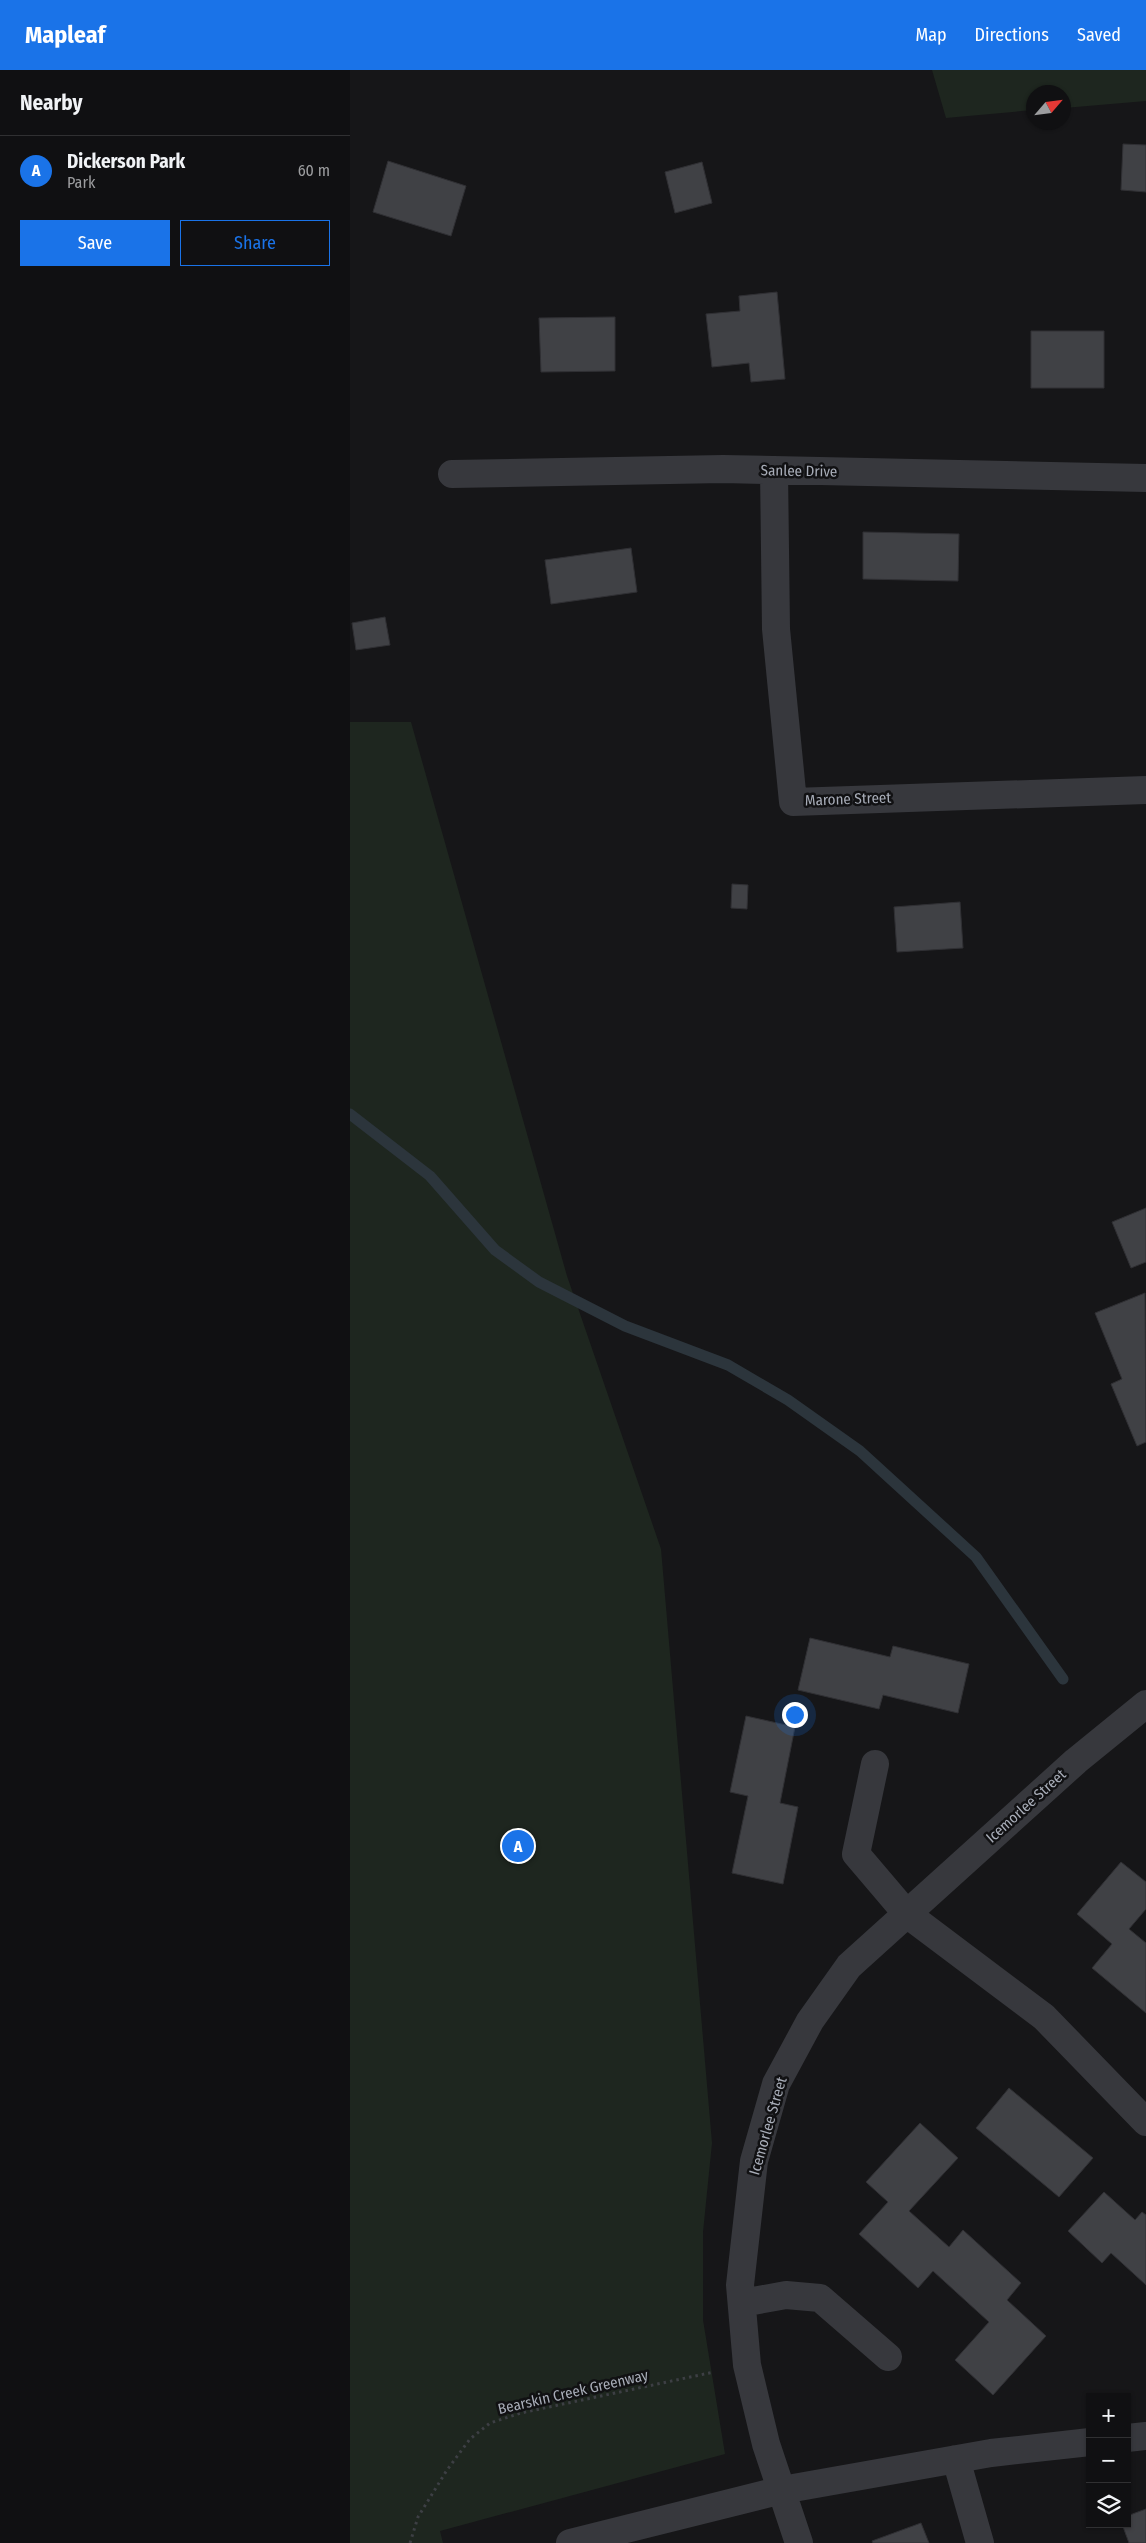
<!DOCTYPE html>
<meta charset="utf-8">
<style>
body{margin:0;font-family:"Fira Sans Condensed",sans-serif;background:#19191b;color:#f1f3f6}
.controls{position:absolute;right:15px;bottom:15px;display:grid;overflow:hidden;border-radius:0px;box-shadow:0 1px 4px #0004}
.controls button{width:45px;height:45px;display:grid;place-items:center;padding:0;border:0;border-bottom:1px solid #303032;background:#101012;color:#f1f3f6;font:25px sans-serif}
.compass{position:absolute;left:676px;top:15px;width:45px;height:45px;border-radius:50%;background:#101012;box-shadow:0 1px 4px #0004;rotate:62deg}
.you{position:absolute;left:444px;top:1644px;width:18px;height:18px;margin:-12px;border:4px solid #fff;border-radius:50%;background:#1a73e8;box-shadow:0 0 0 8px #1a73e833}
.badge{display:grid;place-items:center;width:32px;height:32px;border-radius:50%;background:#1a73e8;color:#fff;font-size:16px;font-weight:700}
.pin{position:absolute;translate:-50% -50%;border:2px solid #fff;box-shadow:0 1px 5px #0006}
.list{margin:0;padding:0;list-style:none}
h2{display:flex;justify-content:space-between;align-items:center;height:65px;margin:0;padding:0 20px;font-size:21px}
h2 small{font-size:16px;font-weight:400;color:#9c9d9f}
.list li{display:grid;grid-template-columns:32px 1fr auto;gap:15px;align-items:center;box-sizing:border-box;height:70px;padding:0 20px;border-top:1px solid #303032}
.list b{display:block;font-size:19px;white-space:nowrap}
.list p{margin:0;font-size:16px;white-space:nowrap;color:#9c9d9f}
.list em{font-size:16px;font-style:normal;color:#9c9d9f}
.actions{display:flex;gap:10px;padding:15px 20px}
.actions a{flex:1;padding:11px 0;border:1px solid #1a73e8;border-radius:0px;text-align:center;font-size:18px;color:#1a73e8}
.actions .main{background:#1a73e8;color:#fff}
.icon{flex:none;width:28px;height:28px;fill:none;stroke:currentColor;stroke-width:2;stroke-linecap:round;stroke-linejoin:round}
.map{position:relative;flex:none;width:796px;height:2473px;overflow:hidden}
header{display:flex;align-items:center;gap:30px;box-sizing:border-box;height:70px;padding:0 25px;background:#1a73e8;color:#fff}
header strong{font-size:24px}
nav{display:flex;gap:28px;margin-inline-start:auto;font-size:18px}
main{display:flex}
aside{flex:1;background:#101012}
.map>svg:first-child{display:block}
.green{fill:#1e261f}
.lines{fill:none;stroke-linecap:round;stroke-linejoin:round}
.stream{stroke:#2c353c;stroke-width:11}
.building{fill:#404145;stroke:#303034}
.path{stroke:#3d3f44;stroke-width:3;stroke-dasharray:2.5 4;stroke-linecap:butt}
.minor{stroke:#37383d;stroke-width:28}
.labels{text-anchor:middle;stroke-width:5;stroke-linejoin:round;paint-order:stroke}
.street-label{font-size:15px;fill:#a8adb8;stroke:#111113}
</style>
<header>
<strong>Mapleaf</strong>
<nav><a>Map</a><a>Directions</a><a>Saved</a></nav>
</header>
<main>
<aside>
<h2>Nearby<small></small></h2>
<ul class="list">
<li><span class="badge">A</span><div><b>Dickerson Park</b><p>Park</p></div><em>60 m</em></li>
</ul>
<div class="actions"><a class="main">Save</a><a>Share</a></div>
</aside>
<div class="map">
<svg width="796" height="2473" viewBox="0 0 796 2473">
<rect width="100%" height="100%" fill="#161618"/>
<!-- green -->
<path class="green" d="M582 0H796V31L714 38V22H684L683 40 596 48Z
M0 652H61L217 1206 311 1479 362 2073 353 2162V2250L375 2384 90 2461 93 2473H0Z"/>
<g class="lines">
<!-- stream -->
<path class="stream" d="M0 1044 80 1106 145 1180 189 1212 275 1256 378 1295 438 1330 510 1381 626 1487 713 1609"/>
</g>
<!-- building -->
<path class="building" d="M773 74 796 75V122L771 120Z
M38 91 116 116 101 166 23 142Z
M352 92 362 133 325 143 315 102Z
M427 222 435 309 401 312 399 293 362 297 356 244 390 241 389 226Z
M265 247V301L191 302 189 248Z
M681 261H754V318H681Z
M513 462 609 464 608 511 513 509Z
M281 478 287 522 201 534 195 490Z
M35 547 40 575 6 580 2 553Z
M382 814 398 815 397 839 381 838Z
M610 832 613 878 547 882 544 837Z
M796 1138V1192L781 1198 762 1152Z
M795 1223 796 1372 787 1376 761 1314 772 1309 745 1243Z
M460 1568 540 1587 543 1576 619 1594 608 1643 533 1625 529 1639 448 1620Z
M396 1646 445 1657 430 1733 448 1737 433 1814 382 1803 398 1726 380 1722Z
M771 1792 796 1812V1839L779 1859 796 1873V1943L742 1898 762 1874 727 1844Z
M659 2018 743 2088 709 2127 626 2058Z
M570 2053 608 2088 559 2141 599 2177 613 2160 671 2213 657 2230 696 2266 643 2325 605 2290 639 2252 583 2201 568 2218 509 2164 538 2132 516 2112Z
M754 2122 785 2150 792 2142 796 2145V2215L761 2183 752 2193 718 2161Z
M796 2439V2473H779L772 2454H777V2446Z
M571 2453 579 2473H523L522 2471Z"/>
<g class="lines">
<!-- path -->
<path class="path" d="M60 2473 68 2447 97 2400 120 2369 140 2353 171 2343 364 2302"/>
<!-- minor -->
<path class="minor" d="M424 400 426 559 443 732 796 720
M102 404 373 399 796 408
M525 1694 506 1784 557 1844 694 1947 796 2052
M392 2233 436 2225 470 2228 538 2287
M777 2368 796 2366
M606 2389 630 2473
M220 2473 432 2420 641 2383 740 2372
M449 2473 416 2374 397 2295 390 2215 404 2091 426 2014 460 1951 499 1896 726 1691 796 1634"/>
</g>
<g class="labels">
<!-- street labels -->
<g class="street-label">
<text transform="translate(449 401) rotate(1)" y="5">Sanlee Drive</text>
<text transform="translate(498 729) rotate(-2)" y="5">Marone Street</text>
<text transform="translate(676 1736) rotate(-42)" y="5">Icemorlee Street</text>
<text transform="translate(418 2056) rotate(-74)" y="5">Icemorlee Street</text>
<text transform="translate(223 2322) rotate(-13)" y="5">Bearskin Creek Greenway</text>
</g>
</g>
</svg>
<div class="controls">
<button>+</button>
<button>−</button>
<button><svg class="icon" aria-label="layers" viewBox="0 0 24 24"><path d="M12 4l9 5-9 5-9-5zM3 14l9 5 9-5"/></svg></button>
</div>
<svg class="compass" viewBox="-18 -18 36 36"><path d="M0-13l5 13h-10z" fill="#e53935"/><path d="M0 13l5-13h-10z" fill="#9c9d9f"/></svg>
<div class="you"></div>
<div class="pin badge" style="left:168px;top:1776px">A</div>
</div>
</main>
